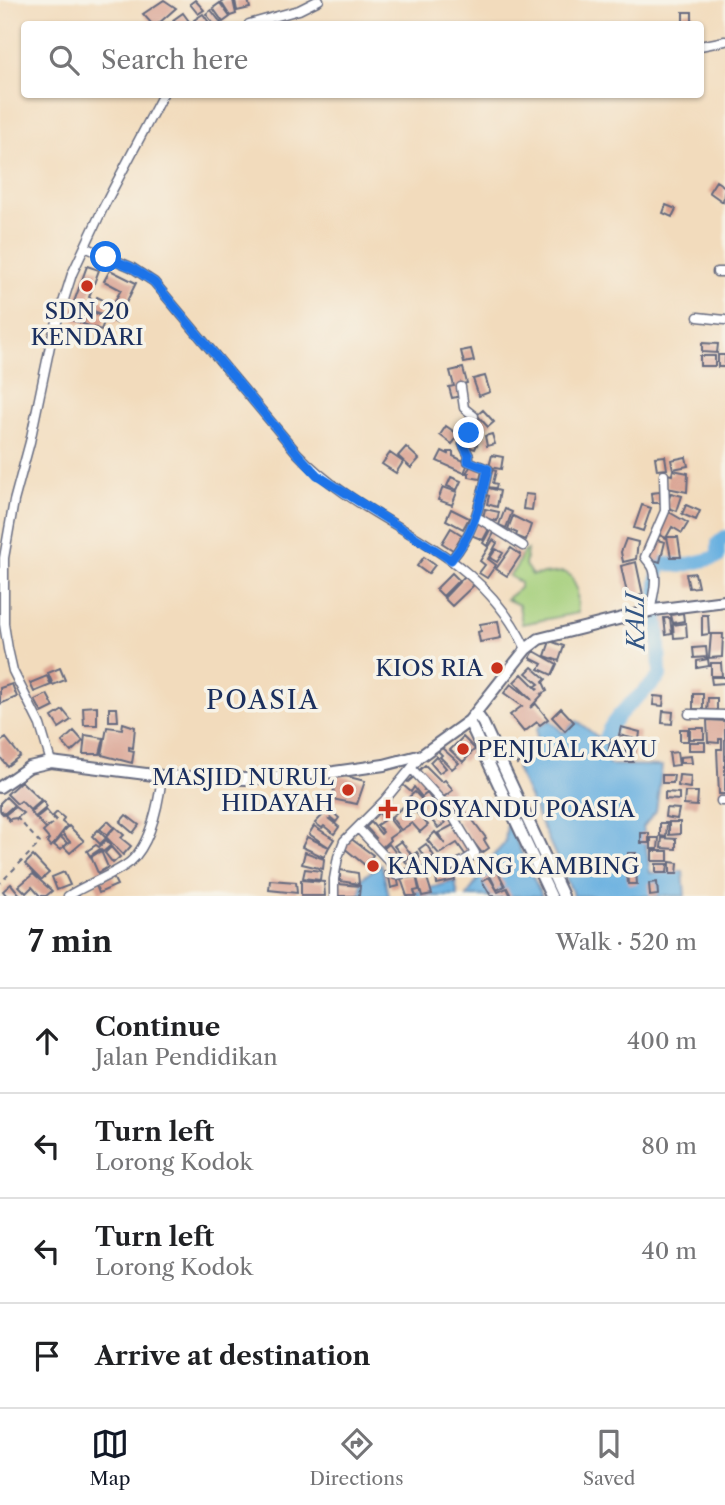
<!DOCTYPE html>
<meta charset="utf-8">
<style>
body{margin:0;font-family:"Libre Caslon Text",serif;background:#f6f6f6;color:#202124}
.stop{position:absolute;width:21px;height:21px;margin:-16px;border:5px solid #1a73e8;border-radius:50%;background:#fff}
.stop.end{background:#1a73e8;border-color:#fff;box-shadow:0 2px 7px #0008}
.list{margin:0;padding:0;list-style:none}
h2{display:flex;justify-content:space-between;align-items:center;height:91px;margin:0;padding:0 28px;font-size:30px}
h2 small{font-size:23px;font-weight:400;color:#757577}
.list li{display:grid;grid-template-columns:46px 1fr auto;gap:21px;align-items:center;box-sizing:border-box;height:105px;padding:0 28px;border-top:2px solid #e0e0e0}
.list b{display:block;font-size:26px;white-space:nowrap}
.list p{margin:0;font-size:23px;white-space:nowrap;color:#757577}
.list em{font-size:23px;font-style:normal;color:#757577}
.icon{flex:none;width:38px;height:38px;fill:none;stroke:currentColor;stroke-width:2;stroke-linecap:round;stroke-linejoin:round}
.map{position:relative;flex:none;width:725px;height:896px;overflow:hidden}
.search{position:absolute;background:#fff;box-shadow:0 2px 5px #0004;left:21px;right:21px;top:21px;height:77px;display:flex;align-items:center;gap:18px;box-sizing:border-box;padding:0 24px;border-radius:7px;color:#757577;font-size:26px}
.sheet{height:511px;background:#fff}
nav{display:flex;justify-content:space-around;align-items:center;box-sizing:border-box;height:98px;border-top:2px solid #e0e0e0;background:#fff;font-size:19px;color:#757577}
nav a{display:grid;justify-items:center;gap:4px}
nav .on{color:#111827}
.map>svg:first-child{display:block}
.green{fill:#a5cf7b;stroke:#607f6c;stroke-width:2}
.water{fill:#69b0e0;stroke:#42709f;stroke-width:2}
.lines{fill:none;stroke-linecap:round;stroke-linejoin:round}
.river{stroke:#69b0e0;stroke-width:14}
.building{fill:#d89f8e}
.minor-casing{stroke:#666b7f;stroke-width:11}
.highway-casing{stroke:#666b7f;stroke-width:14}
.path{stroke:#666b7f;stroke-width:2;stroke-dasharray:5 5;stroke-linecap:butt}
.minor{stroke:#fff;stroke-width:8}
.highway{stroke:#fff;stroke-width:10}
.route{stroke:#1a73e8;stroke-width:9}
.poi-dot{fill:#c8321e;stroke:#f7f3e8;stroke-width:2.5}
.labels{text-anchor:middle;stroke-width:7;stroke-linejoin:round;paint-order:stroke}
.poi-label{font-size:23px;fill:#1b2f5e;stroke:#f7f3e8;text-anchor:start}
.water-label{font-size:24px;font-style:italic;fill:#325685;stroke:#f7f3e8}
.quarter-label{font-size:26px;letter-spacing:2px;fill:#1b2f5e;stroke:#f7f3e8}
</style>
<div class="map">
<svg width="725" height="896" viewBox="0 0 725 896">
<rect width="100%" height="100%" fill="#f7f3e8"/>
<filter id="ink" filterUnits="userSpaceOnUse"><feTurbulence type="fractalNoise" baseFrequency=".0143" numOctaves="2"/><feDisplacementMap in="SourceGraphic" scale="14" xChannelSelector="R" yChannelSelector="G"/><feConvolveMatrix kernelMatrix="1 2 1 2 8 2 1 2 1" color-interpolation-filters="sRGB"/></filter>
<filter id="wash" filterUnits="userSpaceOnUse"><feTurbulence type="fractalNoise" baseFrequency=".00686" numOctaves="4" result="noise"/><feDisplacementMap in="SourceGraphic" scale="28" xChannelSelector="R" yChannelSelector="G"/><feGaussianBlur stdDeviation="1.57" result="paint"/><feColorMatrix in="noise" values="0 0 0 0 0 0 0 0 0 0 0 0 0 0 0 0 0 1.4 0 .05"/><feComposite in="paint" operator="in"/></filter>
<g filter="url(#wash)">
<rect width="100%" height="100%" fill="#f2dbbc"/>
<!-- green -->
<path class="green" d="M527 550 525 565 532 575 564 572 571 576 577 589 578 613 522 624 519 605 506 599 520 588V582L509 576 517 566 523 552Z"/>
<!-- water -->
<path class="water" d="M550 720 563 733 577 721 604 742 609 765 662 766 656 811 643 827 650 873 683 871 685 896H574L516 768 536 754 537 728Z
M507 822 542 896H467L493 856 505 843Z
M381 864 389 896H360L362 878Z
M455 881 458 896H402Z"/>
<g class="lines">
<!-- river -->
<path class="river" d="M604 742C611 714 641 697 660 676L657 585 659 563 681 566 718 557V543L725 537"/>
</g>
<g id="blocks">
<!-- building -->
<path class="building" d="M164 0 176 8 158 24H152L143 14Z
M195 0 204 10 198 14 190 4Z
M226 0H233L236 14 230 16 221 2Z
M235 0H248L250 8 237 11Z
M220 3 230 17 223 22 213 8Z
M211 10 221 23 219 24H214L206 14Z
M683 12H692V22H683Z
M183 13 191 24H176L173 20Z
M203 14 210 24H197L194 20Z
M716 181 725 187 723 202 709 192Z
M666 205 676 209 672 217 663 213Z
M87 266 99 270 89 297 94 300 93 303 88 301 86 306 74 302Z
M110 270 136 283 116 323 106 316 121 290 104 281Z
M97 297 109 303 104 315 91 310Z
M73 306 85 310 81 323 69 319Z
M87 311 106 317 101 330 83 324Z
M702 343 718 344 717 353 702 352Z
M471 349 474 361 464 363 461 351Z
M718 355H725V367H718Z
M700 356H715V366H700Z
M463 368 467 383 459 385 461 396 452 398 449 387 454 386 450 371Z
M485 376 490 392 479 396 473 379Z
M483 410 494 422 488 427 477 415Z
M446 426 459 435 452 444 440 435Z
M473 429 482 433 475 449 466 446Z
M492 434 495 444 487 446 485 436Z
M406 447 419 459 411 468 398 456Z
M442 451 448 454V452H453V456L468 463 464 473 437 461Z
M390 453 403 462 396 473 382 464Z
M492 455 503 457 501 469 489 467Z
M665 456 667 469 657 470 655 457Z
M686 457 688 466 673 469 671 460Z
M472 464 483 466 480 479 469 477V473H466Z
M489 469 496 471 493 483 497 484 496 488 487 487Z
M673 470 688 473 687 492 667 488V474L672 475Z
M451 477 461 481 457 490 447 486Z
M443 487 457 492 452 505 438 500Z
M485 487 500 491 497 507 487 504 489 496 483 494Z
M660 492 661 503H652L651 493Z
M671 493 682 496 677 511 666 507Z
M525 494 534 495 532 510 523 509Z
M642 505 651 508 643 531 634 528Z
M686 505 700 511 696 520 682 514Z
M451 509 469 518 463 529 446 520Z
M485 509 499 512 497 521 483 518Z
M505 509 512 512 506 528 499 525Z
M669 512 688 523 682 533 672 527 666 538 657 534Z
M513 516 531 525 526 540 516 536 517 533 508 529Z
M477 521 490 527 483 540 471 535Z
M451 528 462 535 453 550 442 543Z
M491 528 495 531 487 546 483 543Z
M667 537H678L681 557H671Z
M626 539 638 542 636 559 623 562 621 552Z
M653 539 665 542 660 562 647 558Z
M493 540 497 543 488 559 496 565 487 578 479 573 485 565 480 561Z
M511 548 521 555 507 576 496 569Z
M496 549 503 553 497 562 490 558Z
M424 557 435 565 428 574 417 566Z
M636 562 643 595 628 598 621 566Z
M452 573 459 580 443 596 436 589Z
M695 573 698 587 689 588 686 574Z
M465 576 474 585 452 606 444 598Z
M683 613 684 621 673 623 671 615Z
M702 615H708L709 634 702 635Z
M664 618H670L672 634 666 635Z
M498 621 501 638 480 642 478 632 481 631 480 624Z
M686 623 687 637 674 638 673 625Z
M711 634H723L722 657 709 658Z
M550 641 564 646 559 661 545 656Z
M706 647 707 657 694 658 693 648Z
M534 651 557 664 552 675 539 669 542 664 530 658Z
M708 659 709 666 697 668V661Z
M711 663H721L722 676H711Z
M532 667 546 679 543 682 547 691 541 694 542 695 530 708 536 704 548 719 540 725 537 722 524 732 510 715 522 706 504 693 511 684 532 700 514 682 522 674 538 690 536 686 539 684 526 673Z
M60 668 65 680 53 685 48 673Z
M47 676 51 685 34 692 30 683Z
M711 677H725V683L712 684Z
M12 684 17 697 0 704V688Z
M47 694 54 707 42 713 35 700Z
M693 694H703V709H693Z
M654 696 664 697 663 706 653 705Z
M708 698H717V713H707Z
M97 706V725H84L83 707Z
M109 708H117L118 721H109Z
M561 708 574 722 565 731 552 717Z
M63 710 71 720 59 728 52 717Z
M663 711 673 712 672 724 662 723Z
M707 720 725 721V794H719L717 749H722V739H719V743L708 742Z
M123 723 135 727 133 748 129 747V750L134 751 132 763 102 755 107 727 122 729Z
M621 727 640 732 639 740 619 735Z
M690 728H704V739H690Z
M680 729H688V741H680Z
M74 731 83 741 71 752 62 742Z
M85 735 104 738 100 754H83Z
M463 737 475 749 463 762 450 750Z
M6 738 20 756 7 766 0 757V742Z
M610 739 626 741 625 752 609 749Z
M689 742H705V750H689Z
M442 748 459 763 452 769 440 757 442 755 438 751Z
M519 749 525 759 517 764 511 754Z
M627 749H635L633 762H626Z
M677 752 679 765 671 766 669 753Z
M436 756 446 768 439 773 430 762Z
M691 756 692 763H680V757Z
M425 765 442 782 445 780 453 790 441 799 445 805 439 810 427 793 422 797 414 787 411 792 402 784 405 780 408 782 417 774 429 786 424 790 426 791 430 788 434 789 429 781 427 782 417 772Z
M337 774 365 781 357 804 332 799Z
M662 775H674L673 783H662Z
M679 775 691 776 690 788 678 786Z
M21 781 41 800 30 810 21 801 17 804 7 794Z
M415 792 425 803 417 810 408 798Z
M665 792 679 793V800L665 799Z
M685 792H698L697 806 684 805Z
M6 797 14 805 4 814 0 810V803Z
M43 801 47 807 35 817 30 812Z
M404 806 412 814 415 811 428 825 420 832 412 823 401 830 391 817Z
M15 807 23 813 17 818 9 819 5 815Z
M380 807 399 831 389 838 390 840 379 850 371 842 376 838 366 827 371 822 381 834 383 832 377 825 384 820 377 810Z
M462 807 467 814 459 820 454 812Z
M666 808 679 809 677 819 665 817Z
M329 809 339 818 336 822 331 818 329 819 339 827 334 834 324 826 322 828 315 823Z
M46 810 55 821 56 819 53 816 57 812 64 818 62 822 67 826 51 847 47 842 49 839 43 832 52 824 46 828 36 818Z
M435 811 445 823 438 828 429 817Z
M126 815 139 825 133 833 120 822Z
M469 815 486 838 484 840 489 848 482 853 458 822Z
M108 821 114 827 107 835 100 829Z
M669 822H680V834L669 835Z
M660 823H667L666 837 660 836Z
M453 825 473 853 467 857 457 843 439 854 427 840 435 832 445 844 438 833Z
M69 826 84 841 70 853 64 847 70 842 62 833Z
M314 826 334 839 329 847 309 834Z
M115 827 124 835 121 838 131 846 123 855 106 837Z
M98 830 106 838 100 844 92 836Z
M641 833H649V843H641Z
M61 837 67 843 60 850 54 845Z
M307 837 329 847 324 857 302 847Z
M350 838 373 855 365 865 343 847Z
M651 838H659L658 849H651Z
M662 838 676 839V849L661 848Z
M106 840 111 845 103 852 100 849 90 856 87 851 96 845 99 847Z
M401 841 411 854 405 859 394 846Z
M389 844 399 857 393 862 383 849Z
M426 844 434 856 427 861 419 849Z
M111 847 120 857 113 863 105 853Z
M101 851 108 867 98 873 91 857Z
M652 851H668V861H652Z
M305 852 324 859 323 869 302 864Z
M417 852 420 857 409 866 405 861Z
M628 853H636L635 867 627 866Z
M33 856 49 873 41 880 25 864Z
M670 862 678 863 677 874H670Z
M656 864H668L667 873H656Z
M452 868 455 880 437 884 435 871Z
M305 869 321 871 320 880 303 878Z
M340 870 358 873 359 884 340 881Z
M392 870 397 876 399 886 391 888 389 877 387 878 384 871Z
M627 871H636L637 884H628Z
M64 872 70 885 57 890 52 877Z
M498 872 505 886 497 890 490 876Z
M33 874 52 891 46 896H40L32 887 26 893 19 886Z
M112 875 117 885 99 893 95 883Z
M416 875 419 890 414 891 416 896H407L400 876Z
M426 875 432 894 422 896 417 878Z
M489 877 498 892 507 888 511 896H491L482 881Z
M270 880 296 882 297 893 269 890Z
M301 880 324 882 325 896H301Z
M657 882 658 895 650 896 649 883Z
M11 884 21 896H7L3 891Z
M338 884 360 886 359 896H337Z"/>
</g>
</g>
<g filter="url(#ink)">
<use href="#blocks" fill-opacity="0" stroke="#666b7f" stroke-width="2"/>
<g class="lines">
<!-- minor casing -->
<g class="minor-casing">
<path id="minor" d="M249 24 299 10 319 0
M700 46 725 41
M85 247 131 267 154 282 297 453C371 531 475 541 526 649
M717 272H725
M698 317 725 320
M477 517 523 546
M451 560C475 532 480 503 488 469L468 461 469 456 463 444 473 423 474 416 464 408 461 387
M651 611C651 598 658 585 654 571 653 565 648 562 645 557L665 511 664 475
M689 714 725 715
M51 762 40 725 13 671 8 649 4 624V558L14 501 30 442 51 341 72 274 103 208 163 94
M721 801H725
M358 828 390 862 396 875C422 870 455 872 475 853L447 807 412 769
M68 896C85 885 117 873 130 862 151 844 159 801 162 776
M334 896V879L338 857 344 841 384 801 422 755"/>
</g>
<!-- highway casing -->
<g class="highway-casing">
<path id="highway" d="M476 713 483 723 563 896
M469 721 551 896
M0 787 29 767 51 762 162 776 246 779 334 772 384 765 422 755 469 721 526 649 539 639 654 610 725 601"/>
</g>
<!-- path -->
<path class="path" d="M0 811 10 821 18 819 40 843 0 883"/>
<!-- minor -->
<use href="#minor" class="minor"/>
<!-- highway -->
<use href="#highway" class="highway"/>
</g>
</g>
<g class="lines" filter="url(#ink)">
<!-- route -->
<path class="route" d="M106 257 131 267 154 282 297 453 317 475 451 560C475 532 480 503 488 469L468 461 469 456 463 444 469 433"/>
</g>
<!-- markers -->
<g class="poi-dot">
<circle cx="87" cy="286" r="7"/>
<circle cx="497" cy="668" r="7"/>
<circle cx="463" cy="749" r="7"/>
<circle cx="348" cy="790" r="7"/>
<path d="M384.5 798.5h7v7h7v7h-7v7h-7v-7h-7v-7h7z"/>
<circle cx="373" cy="866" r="7"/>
</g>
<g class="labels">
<!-- poi labels -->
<g class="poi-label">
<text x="87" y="319" text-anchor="middle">SDN 20<tspan x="87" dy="26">KENDARI</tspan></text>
<text x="483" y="676" text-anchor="end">KIOS RIA</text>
<text x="477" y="757">PENJUAL KAYU</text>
<text x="334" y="785" text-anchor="end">MASJID NURUL<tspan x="334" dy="26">HIDAYAH</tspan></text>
<text x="404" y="817">POSYANDU POASIA</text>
<text x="387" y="874">KANDANG KAMBING</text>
</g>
<!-- water labels -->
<g class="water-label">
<text transform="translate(636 622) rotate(-91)" y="8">KALI</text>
</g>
<!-- quarter labels -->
<g class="quarter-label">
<text x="263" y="709">POASIA</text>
</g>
</g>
</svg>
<div class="stop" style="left:106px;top:257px"></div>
<div class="stop end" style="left:469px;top:433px"></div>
<div class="search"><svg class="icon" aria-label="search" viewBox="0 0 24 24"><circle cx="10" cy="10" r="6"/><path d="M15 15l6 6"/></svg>Search here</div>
</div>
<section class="sheet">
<h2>7 min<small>Walk · 520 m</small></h2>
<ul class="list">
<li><svg class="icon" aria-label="ahead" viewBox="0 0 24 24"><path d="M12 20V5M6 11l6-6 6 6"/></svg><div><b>Continue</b><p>Jalan Pendidikan</p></div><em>400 m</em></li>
<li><svg class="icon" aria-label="left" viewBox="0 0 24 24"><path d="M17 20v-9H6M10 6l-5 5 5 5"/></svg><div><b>Turn left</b><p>Lorong Kodok</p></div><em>80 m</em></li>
<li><svg class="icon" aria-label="left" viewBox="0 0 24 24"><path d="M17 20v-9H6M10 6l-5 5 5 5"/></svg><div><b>Turn left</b><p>Lorong Kodok</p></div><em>40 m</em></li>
<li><svg class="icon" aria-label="arrive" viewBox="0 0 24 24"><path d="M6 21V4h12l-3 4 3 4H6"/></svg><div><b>Arrive at destination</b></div></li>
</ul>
</section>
<nav>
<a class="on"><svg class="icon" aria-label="map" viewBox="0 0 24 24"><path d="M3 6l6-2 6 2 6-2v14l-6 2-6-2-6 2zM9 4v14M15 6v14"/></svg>Map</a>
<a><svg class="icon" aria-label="directions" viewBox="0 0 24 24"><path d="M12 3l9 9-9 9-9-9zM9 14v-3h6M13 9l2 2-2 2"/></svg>Directions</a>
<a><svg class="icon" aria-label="saved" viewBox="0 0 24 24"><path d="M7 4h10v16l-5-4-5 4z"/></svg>Saved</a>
</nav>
